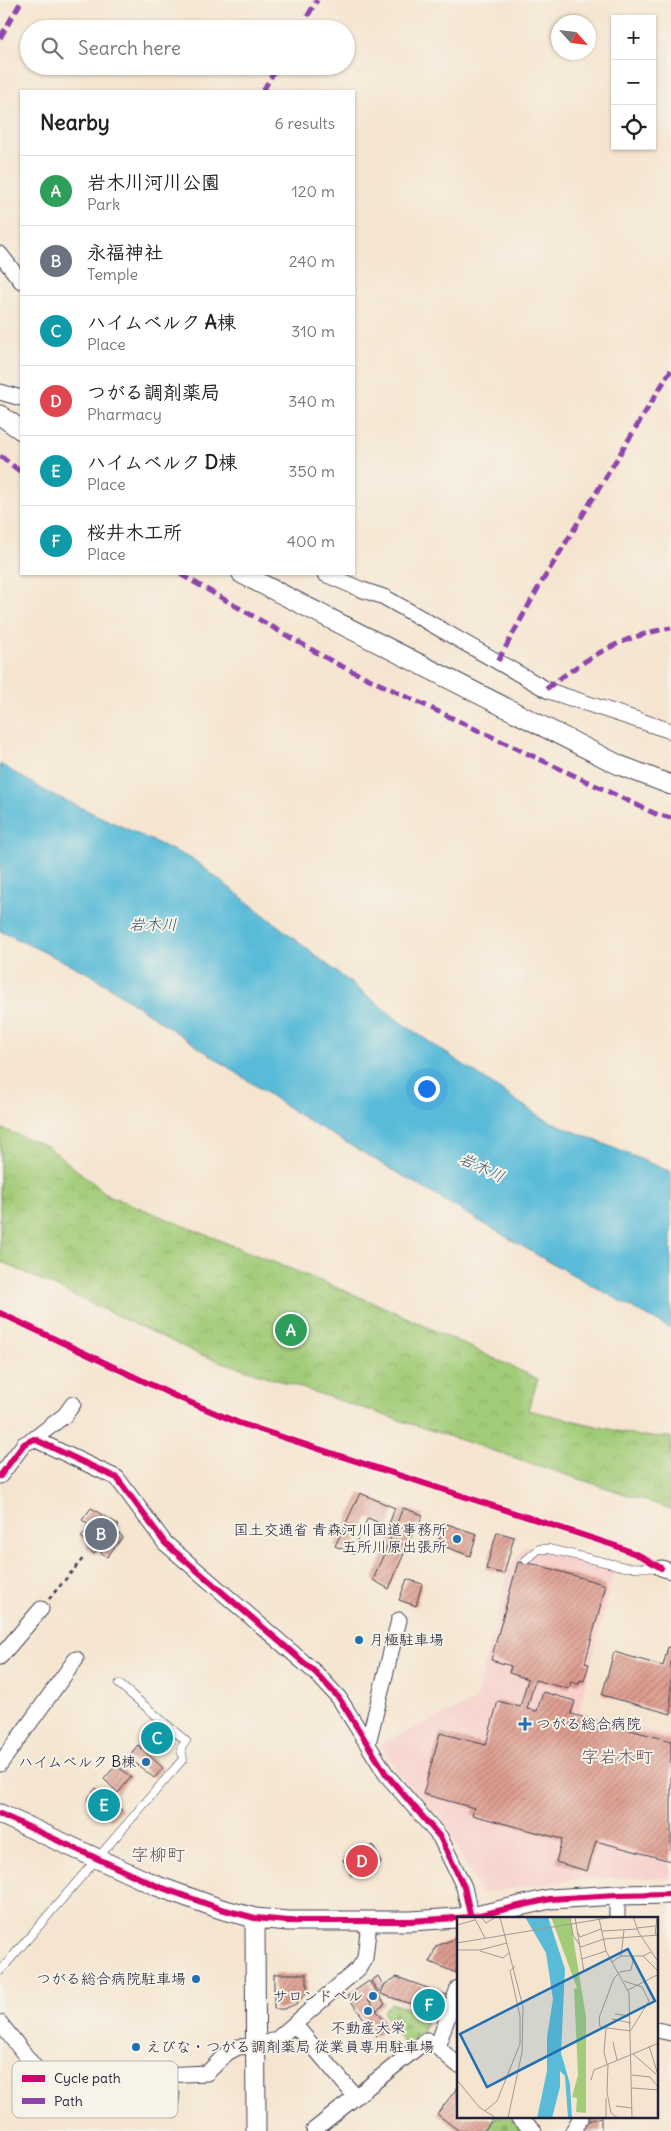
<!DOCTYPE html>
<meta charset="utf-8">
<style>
body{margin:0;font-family:Delius,"Klee One",sans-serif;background:#f6f6f6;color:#222}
.controls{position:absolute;right:15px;top:15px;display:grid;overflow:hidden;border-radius:0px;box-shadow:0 1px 4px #0004}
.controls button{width:45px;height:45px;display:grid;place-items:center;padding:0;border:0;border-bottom:1px solid #e0e0e0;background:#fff;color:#222;font:25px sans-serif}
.compass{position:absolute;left:551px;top:15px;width:45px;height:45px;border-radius:50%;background:#fff;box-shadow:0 1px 4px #0004;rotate:117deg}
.you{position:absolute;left:426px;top:1088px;width:18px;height:18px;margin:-12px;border:4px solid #fff;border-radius:50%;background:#1a73e8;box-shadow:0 0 0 8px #1a73e833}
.badge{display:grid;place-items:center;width:32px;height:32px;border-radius:50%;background:#1f6fb2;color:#fff;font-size:16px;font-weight:700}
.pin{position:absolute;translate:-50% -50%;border:2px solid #fff;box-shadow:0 1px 5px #0006}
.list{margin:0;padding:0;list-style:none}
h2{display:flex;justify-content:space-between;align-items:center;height:65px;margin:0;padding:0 20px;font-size:21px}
h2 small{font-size:16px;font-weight:400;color:#767676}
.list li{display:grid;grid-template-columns:32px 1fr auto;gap:15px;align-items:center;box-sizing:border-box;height:70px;padding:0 20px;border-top:1px solid #e0e0e0}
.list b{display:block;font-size:19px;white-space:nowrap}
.list p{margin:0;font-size:16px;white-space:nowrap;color:#767676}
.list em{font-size:16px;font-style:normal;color:#767676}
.icon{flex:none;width:28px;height:28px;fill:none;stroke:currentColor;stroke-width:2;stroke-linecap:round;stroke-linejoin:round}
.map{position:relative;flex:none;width:671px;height:2131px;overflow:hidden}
.search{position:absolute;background:#fff;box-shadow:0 1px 4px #0004;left:20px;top:20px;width:335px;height:55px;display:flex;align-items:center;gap:12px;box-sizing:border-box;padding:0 18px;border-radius:28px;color:#767676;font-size:19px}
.panel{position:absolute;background:#fff;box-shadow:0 1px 4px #0004;left:20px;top:90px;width:335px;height:485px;border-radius:0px}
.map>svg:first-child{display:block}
.built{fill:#f7d0ca}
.cemetery{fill:url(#cemetery-stones);stroke:#62775a}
.park{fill:url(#park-crowns);stroke:#62775a}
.water{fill:#5abbd8;stroke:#3e6e8a}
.building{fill:url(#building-hatch)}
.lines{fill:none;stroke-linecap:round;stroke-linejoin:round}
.service-casing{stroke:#423f51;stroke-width:9}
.minor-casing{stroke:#423f51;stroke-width:17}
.tertiary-casing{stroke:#423f51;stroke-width:21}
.path{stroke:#423f51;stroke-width:2.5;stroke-dasharray:4 4;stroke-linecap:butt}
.service{stroke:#fff;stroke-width:8}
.minor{stroke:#fff;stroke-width:15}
.tertiary{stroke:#fff;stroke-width:19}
.quiet{stroke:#8e44ad;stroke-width:5;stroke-dasharray:10 5;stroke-linecap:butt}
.cycleway-casing{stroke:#f7f3e8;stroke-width:9}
.cycleway{stroke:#d6006c;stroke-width:6}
.poi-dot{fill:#1f6fb2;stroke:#f7f3e8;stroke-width:2}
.labels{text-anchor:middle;stroke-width:4;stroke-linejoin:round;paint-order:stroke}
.poi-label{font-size:15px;fill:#22223b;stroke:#f7f3e8;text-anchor:end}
.water-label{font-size:16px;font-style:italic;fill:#365872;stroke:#f7f3e8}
.quarter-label{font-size:18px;fill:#644d59;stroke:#f7f3e8}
.inset-road{fill:none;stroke:#a19794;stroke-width:1}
.view{fill:#1f6fb2;fill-opacity:0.15;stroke:#1f6fb2;stroke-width:2.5}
.inset-edge{fill:none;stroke:#22223b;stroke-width:2.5}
.key{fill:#f7f3e8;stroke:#b7b4b4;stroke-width:1}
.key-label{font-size:14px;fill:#22223b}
</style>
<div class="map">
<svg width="671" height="2131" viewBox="0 0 671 2131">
<defs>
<pattern id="cemetery-stones" width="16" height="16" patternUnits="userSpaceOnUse" patternTransform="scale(1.25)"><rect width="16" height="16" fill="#a2cc78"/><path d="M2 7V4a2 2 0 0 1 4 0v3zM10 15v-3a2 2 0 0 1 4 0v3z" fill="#8baf69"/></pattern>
<pattern id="park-crowns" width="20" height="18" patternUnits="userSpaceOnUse" patternTransform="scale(1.25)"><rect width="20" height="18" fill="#a2cc78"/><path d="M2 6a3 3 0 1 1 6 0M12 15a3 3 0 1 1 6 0" fill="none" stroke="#8baf69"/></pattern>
<pattern id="building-hatch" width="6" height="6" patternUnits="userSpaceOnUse" patternTransform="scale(1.25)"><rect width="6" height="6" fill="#de9e90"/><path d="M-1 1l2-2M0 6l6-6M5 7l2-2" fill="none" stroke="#b48077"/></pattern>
</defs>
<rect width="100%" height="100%" fill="#f7f3e8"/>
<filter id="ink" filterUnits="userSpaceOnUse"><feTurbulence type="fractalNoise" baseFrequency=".02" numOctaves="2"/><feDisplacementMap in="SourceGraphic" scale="10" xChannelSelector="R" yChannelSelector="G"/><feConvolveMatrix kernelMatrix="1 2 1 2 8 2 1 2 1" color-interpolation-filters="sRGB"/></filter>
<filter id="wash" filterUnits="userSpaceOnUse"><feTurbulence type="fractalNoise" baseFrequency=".0096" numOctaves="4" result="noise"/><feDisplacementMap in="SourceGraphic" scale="20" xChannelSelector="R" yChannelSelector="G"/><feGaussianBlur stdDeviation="1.12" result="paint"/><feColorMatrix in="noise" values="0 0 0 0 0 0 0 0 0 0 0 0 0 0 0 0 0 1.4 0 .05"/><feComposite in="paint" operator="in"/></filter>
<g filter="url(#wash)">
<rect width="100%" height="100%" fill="#f5e5d0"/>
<!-- built -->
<path class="built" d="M525 1546 614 1571 579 1711 671 1737V1878H588L481 1893 447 1828 406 1784 379 1744 475 1701 509 1569Z"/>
<!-- cemetery -->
<path class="cemetery" d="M391 2003 429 2015 422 2033 406 2047 383 2011Z
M495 2117H507L525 2131H486Z"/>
<!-- park -->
<path class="park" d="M0 1128 47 1146 108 1195 382 1306 538 1379 528 1410 639 1436 671 1437V1509L201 1355 0 1261Z"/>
<!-- water -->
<path class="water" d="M0 764 47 792 194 860 403 1024 542 1118 671 1172V1329L539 1256 299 1115 90 974 0 931Z"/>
<g id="blocks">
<!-- building -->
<path class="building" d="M360 1493 395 1508 388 1527 368 1518 356 1542 360 1544 354 1554 335 1546Z
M91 1508 119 1525 114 1530 123 1537 107 1557 98 1550 94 1554 86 1547 89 1543 81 1537 90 1526 82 1520Z
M403 1508 423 1515 418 1526 416 1525 389 1589 373 1580Z
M444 1523 477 1534 470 1556 438 1544Z
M497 1532 514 1537 504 1574 486 1569Z
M518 1562 538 1565 606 1585 585 1663 589 1664 584 1681 580 1680 579 1684 571 1682 569 1689 535 1680 527 1709 537 1711 543 1692 575 1701 571 1714 671 1741V1861L596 1841 587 1871 556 1862 562 1839 472 1815 474 1808 423 1794 440 1733 486 1745 498 1701 520 1707 528 1679 509 1673 511 1666 491 1660Z
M407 1579 422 1584 416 1606 399 1600Z
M668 1647 671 1648V1714L602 1695 614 1652 663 1666Z
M156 1724 171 1737 158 1752 143 1739Z
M138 1745 163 1768 154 1778 128 1757Z
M116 1765 131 1777 118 1793 104 1779Z
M96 1788 122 1809 112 1820 87 1800Z
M373 1845 381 1862 351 1875 343 1860Z
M454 1939 458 1940V1965L456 1973 430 1962 436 1946Z
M274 1974H307V1992L296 2004 284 2009H274Z
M378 1976 383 1985 379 1992 371 1981Z
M397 1977 447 1995 441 2014 381 1994 385 1984Z
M369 1981 385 2004 377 2010 368 1999 388 2026 377 2036 347 1996Z
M458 2087V2117H487L492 2120 484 2131H459L437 2114Z
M168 2090 180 2092 177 2118 153 2112 158 2097 166 2098Z
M601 2117V2131H580L585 2122Z"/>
</g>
</g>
<g filter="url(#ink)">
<use href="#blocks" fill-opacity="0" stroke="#423f51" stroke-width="1"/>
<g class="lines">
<!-- service casing -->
<g class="service-casing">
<path id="service" d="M526 1560 539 1549H549L625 1567 661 1568
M0 1971 183 1759 181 1748 186 1741 119 1684"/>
</g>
<!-- minor casing -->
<g class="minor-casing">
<path id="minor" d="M0 254 21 281
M0 392 21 398
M325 574 360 589 384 597 549 691 671 731
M34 1439 65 1415 73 1404
M0 1476 24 1444 34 1439 117 1478 165 1543 316 1673 339 1698 386 1774 440 1837 464 1887 471 1918
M661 1568 671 1571
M0 1657 41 1609
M368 1743 399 1620
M0 1764 76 1659
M617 1895V1918
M458 1988 437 2047 458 2065
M0 2023 37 2070 73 2079 207 2073 227 2053 238 2047 255 2046 276 2040 359 1968 365 1958 369 1922
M295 2025 355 2096
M657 2030 671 2033
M518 2117 534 2131
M314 2130 427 2040 437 2047
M573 2131 581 2117"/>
</g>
<!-- tertiary casing -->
<g class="tertiary-casing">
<path id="tertiary" d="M0 415 21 430
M242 574 619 765 671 785
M0 1814 157 1886 221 1909 255 1918 288 1921H411L471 1917 550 1899 617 1895 671 1894
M255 1918 256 2131"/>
</g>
<!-- path -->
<path class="path" d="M49 1599 85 1556"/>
<!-- service -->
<use href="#service" class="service"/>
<!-- minor -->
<use href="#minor" class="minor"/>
<!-- tertiary -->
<use href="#tertiary" class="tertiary"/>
<!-- quiet -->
<path class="quiet" d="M300 29 317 0
M0 38 22 0
M263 91 277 66
M0 456 21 472
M180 574 335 663 656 814 671 818
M498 661 537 590 671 370
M546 689C585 659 621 636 671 628"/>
<!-- cycleway casing -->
<g class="cycleway-casing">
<path id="cycleway" d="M0 1313 177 1397 239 1423 616 1546 643 1557 661 1568
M0 1476 24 1444 34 1439 117 1478 165 1543 316 1673 339 1698 386 1774 440 1837 464 1887 471 1918
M0 1814 157 1886 221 1909 255 1918 288 1921H411L471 1917 550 1899 617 1895 671 1894"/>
</g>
<!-- cycleway -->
<use href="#cycleway" class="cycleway"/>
</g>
</g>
<!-- markers -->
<g class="poi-dot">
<circle cx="457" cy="1539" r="5"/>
<circle cx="359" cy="1640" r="5"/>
<path d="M522.5 1716.5h5v5h5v5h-5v5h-5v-5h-5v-5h5z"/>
<circle cx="146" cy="1762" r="5"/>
<circle cx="196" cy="1979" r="5"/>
<circle cx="373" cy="1996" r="5"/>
<circle cx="368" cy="2011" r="5"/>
<circle cx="136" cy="2047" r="5"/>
</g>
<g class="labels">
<!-- poi labels -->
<g class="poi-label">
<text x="447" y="1535">国土交通省 青森河川国道事務所<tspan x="447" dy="17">五所川原出張所</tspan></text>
<text x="369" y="1645" text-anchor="start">月極駐車場</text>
<text x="536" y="1729" text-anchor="start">つがる総合病院</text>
<text x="136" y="1767">ハイムベルク B棟</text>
<text x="186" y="1984">つがる総合病院駐車場</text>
<text x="363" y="2001">サロンドベル</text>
<text x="368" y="2033" text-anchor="middle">不動産大栄</text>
<text x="146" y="2052" text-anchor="start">えびな・つがる調剤薬局 従業員専用駐車場</text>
</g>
<!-- water labels -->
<g class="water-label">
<text x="153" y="930">岩木川</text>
<text transform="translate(482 1167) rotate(25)" y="6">岩木川</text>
</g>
<!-- quarter labels -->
<g class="quarter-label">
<text x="617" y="1763">字岩木町</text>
<text x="158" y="1861">字柳町</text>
</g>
</g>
<!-- overview -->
<g transform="translate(457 1917)">
<rect width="201" height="201" fill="#f5e5d0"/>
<path d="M94 0H113L118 32 129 100V196L119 195 120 181 115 180 121 158 117 72 120 71Z" fill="#a2cc78"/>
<path d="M68 0H91L108 52 104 136 113 167 115 201H111L108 159 103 154V170L95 201H80L90 154V120L96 82 89 36Z" fill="#5abbd8"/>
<path class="inset-road" d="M17 0 28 21M24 0 29 6 39 0M43 0 66 90 65 135 51 201M113 0 116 18 124 30 147 22 202 18M118 0 127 55M176 0 182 16 202 46M142 1 149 34 172 76 175 201M0 8 18 3M180 11 198 9M145 14 180 12M121 16 123 20 144 12M198 18 200 0M0 26 156 0M0 33H23L50 26M23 34 46 41 52 36M164 39 167 13M186 39 202 55M125 42 149 34M155 45 164 39H186L194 35M167 64 185 70 192 84 174 113M171 73 202 57M158 97 173 99M155 102 174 106M149 111 147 135 150 147M174 114 143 110 142 101 157 61 163 55 174 53 177 39M156 125 160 143M192 129 202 161M176 137 199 157M151 147 150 175 154 196 161 201M175 158 193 160 202 171M0 163 22 190 39 201M134 163 137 153 202 126M175 171 202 173M159 189 175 191M28 194 40 184 63 127V99L53 54 58 49M149 201V181"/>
<path class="view" d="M171 32 198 84 30 170 3 117Z"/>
<rect width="201" height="201" class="inset-edge"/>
</g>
<!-- legend -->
<rect x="12" y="2061" width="166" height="57" rx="8" class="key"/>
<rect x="22" y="2075" width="23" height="7" fill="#d6006c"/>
<rect x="22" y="2098" width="23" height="6" fill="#8e44ad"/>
<g class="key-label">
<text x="54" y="2083">Cycle path</text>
<text x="54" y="2106">Path</text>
</g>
</svg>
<div class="controls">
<button>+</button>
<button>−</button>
<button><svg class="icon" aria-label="locate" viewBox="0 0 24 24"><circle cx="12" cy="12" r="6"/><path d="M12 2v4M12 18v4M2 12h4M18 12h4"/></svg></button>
</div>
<svg class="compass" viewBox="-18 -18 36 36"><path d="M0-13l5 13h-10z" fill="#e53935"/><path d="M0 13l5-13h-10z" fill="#767676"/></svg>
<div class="you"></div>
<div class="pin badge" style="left:291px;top:1330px;background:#2e9e5b">A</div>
<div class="pin badge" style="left:101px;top:1534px;background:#6b7280">B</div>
<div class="pin badge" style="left:157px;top:1738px;background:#0f9aa8">C</div>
<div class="pin badge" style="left:362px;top:1861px;background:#e0444e">D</div>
<div class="pin badge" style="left:104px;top:1805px;background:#0f9aa8">E</div>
<div class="pin badge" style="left:429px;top:2005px;background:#0f9aa8">F</div>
<div class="search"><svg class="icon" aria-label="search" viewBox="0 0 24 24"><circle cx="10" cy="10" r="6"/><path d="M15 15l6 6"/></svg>Search here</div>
<section class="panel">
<h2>Nearby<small>6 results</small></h2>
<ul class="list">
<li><span class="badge" style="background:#2e9e5b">A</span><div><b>岩木川河川公園</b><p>Park</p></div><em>120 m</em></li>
<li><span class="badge" style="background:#6b7280">B</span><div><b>永福神社</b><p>Temple</p></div><em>240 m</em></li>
<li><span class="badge" style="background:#0f9aa8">C</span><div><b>ハイムベルク A棟</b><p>Place</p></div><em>310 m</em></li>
<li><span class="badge" style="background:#e0444e">D</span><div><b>つがる調剤薬局</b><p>Pharmacy</p></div><em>340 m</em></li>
<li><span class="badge" style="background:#0f9aa8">E</span><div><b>ハイムベルク D棟</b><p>Place</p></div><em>350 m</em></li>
<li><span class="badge" style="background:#0f9aa8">F</span><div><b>桜井木工所</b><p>Place</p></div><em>400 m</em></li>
</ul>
</section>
</div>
